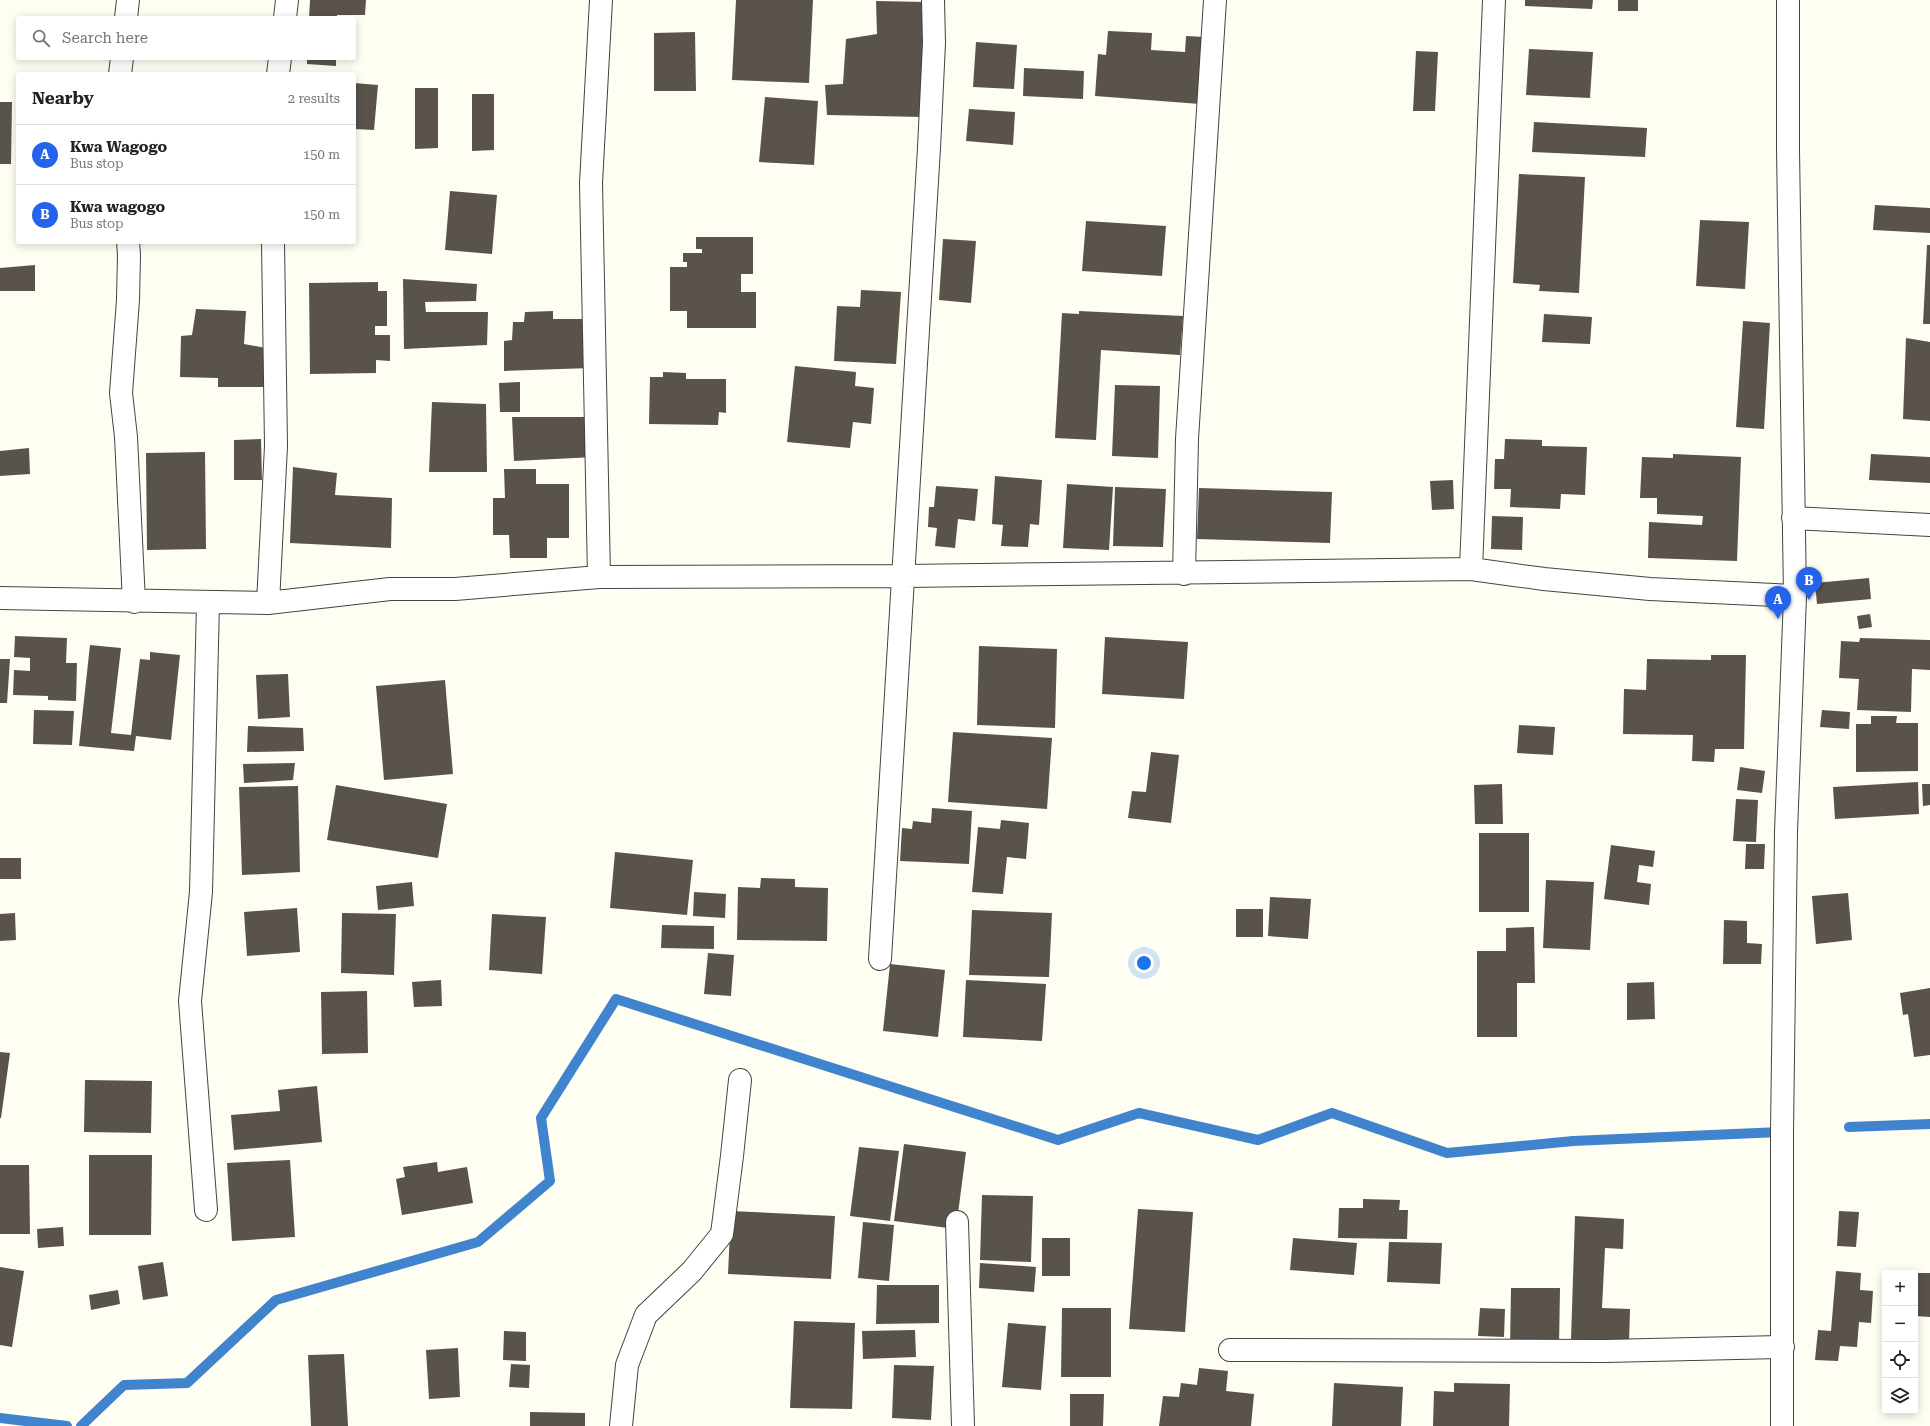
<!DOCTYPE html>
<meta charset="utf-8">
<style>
body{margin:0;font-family:"Roboto Serif",serif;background:#f2f2f2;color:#222}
.controls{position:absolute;right:12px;bottom:12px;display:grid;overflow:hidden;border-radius:4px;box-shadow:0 2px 10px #0003}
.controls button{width:36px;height:36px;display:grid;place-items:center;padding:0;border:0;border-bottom:1px solid #e0e0e0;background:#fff;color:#222;font:20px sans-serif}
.you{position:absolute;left:1144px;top:963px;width:14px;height:14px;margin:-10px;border:3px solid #fff;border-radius:50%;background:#1a73e8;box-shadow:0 0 0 6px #1a73e833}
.badge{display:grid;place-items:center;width:26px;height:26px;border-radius:50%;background:#2563eb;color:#fff;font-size:13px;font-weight:700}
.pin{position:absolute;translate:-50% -33px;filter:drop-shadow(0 1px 2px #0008)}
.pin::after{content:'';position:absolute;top:21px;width:14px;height:12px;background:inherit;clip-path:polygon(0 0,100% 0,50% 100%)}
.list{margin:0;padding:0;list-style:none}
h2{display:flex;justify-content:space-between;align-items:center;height:52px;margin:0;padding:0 16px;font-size:17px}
h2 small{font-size:13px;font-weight:400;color:#767676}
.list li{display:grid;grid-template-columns:26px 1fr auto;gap:12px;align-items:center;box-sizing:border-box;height:60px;padding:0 16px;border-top:1px solid #e0e0e0}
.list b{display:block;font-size:15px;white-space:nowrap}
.list p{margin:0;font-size:13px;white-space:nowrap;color:#767676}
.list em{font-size:13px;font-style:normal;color:#767676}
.icon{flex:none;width:22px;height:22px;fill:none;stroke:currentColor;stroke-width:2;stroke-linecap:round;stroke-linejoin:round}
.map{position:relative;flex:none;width:1930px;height:1426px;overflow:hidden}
.search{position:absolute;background:#fff;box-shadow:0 2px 10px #0003;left:16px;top:16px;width:340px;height:44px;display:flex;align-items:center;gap:10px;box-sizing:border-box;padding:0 14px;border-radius:4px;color:#767676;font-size:15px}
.panel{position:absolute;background:#fff;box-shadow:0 2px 10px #0003;left:16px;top:72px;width:340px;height:172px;border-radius:4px}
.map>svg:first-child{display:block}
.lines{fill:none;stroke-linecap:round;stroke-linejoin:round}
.stream{stroke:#3f84cd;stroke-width:10}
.building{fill:#59534c}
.minor-casing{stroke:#434343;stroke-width:24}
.minor{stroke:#fff;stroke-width:22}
</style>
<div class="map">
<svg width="1930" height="1426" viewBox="0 0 1930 1426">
<rect width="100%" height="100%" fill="#fffef3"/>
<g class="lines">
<!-- stream -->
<path class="stream" d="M1849 1127 1930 1124
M0 1418 67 1426
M81 1426 124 1385 187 1383 276 1300 478 1242 550 1181 541 1118 616 999 1058 1140 1139 1113 1258 1140 1332 1113 1447 1153 1573 1141 1782 1132"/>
</g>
<!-- building -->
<path class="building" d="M310 0H366L365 15H337V18H309Z
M736 0H813L809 83 732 80Z
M1525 0H1593L1592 9 1525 6Z
M1618 0H1638V11H1618Z
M876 1 927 2 923 117 827 115 825 85 843 84 846 39 877 34Z
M1108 31 1152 33 1151 50 1185 52 1186 36 1205 37 1200 104 1095 96 1098 54 1106 55Z
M695 32 696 91H654V33Z
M976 42 1017 45 1014 89 973 87Z
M1529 49 1593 52 1590 98 1526 95Z
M1416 51 1438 52 1435 111H1413Z
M307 58H336V66L307 64Z
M1024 68 1084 71 1083 99 1023 96Z
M354 83 378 85 374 130 354 129Z
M415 88H438V148L415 149Z
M472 94H494V150L472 151Z
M765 97 818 101 814 165 759 162Z
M0 102H12L11 164H0Z
M969 109 1015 112 1013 145 966 141Z
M1534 122 1647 128 1645 157 1532 152Z
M1519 174 1585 177 1579 293 1539 291 1540 285 1513 283Z
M450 191 497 195 492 254 445 250Z
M1875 205 1930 208V233L1873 230Z
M1700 220 1749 222 1745 289 1696 286Z
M1086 221 1166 226 1162 276 1082 271Z
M696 237H753V274H741V292H756V328H687V311H670V267H687V262H683V253H702V249H696Z
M943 239 976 241 971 303 939 300Z
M1927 245H1930V324H1923Z
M35 265V291H0V268Z
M403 279 477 284 476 301 425 302 426 312H488L487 345 404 349Z
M378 282V291H387V326H375V335H390V361L376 360V373L310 374 309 283Z
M861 290 901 292 896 364 834 361 837 306 860 307Z
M196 309 246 311 244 344 266 348V387H218V378L180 377 181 336 192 335Z
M553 311V319H593L591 368 504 371V341L512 340 513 322H524L525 312Z
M1079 311 1183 316 1180 355 1101 350 1096 440 1055 438 1062 313 1079 314Z
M1544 314 1592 317 1590 344 1542 342Z
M1743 321 1770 323 1764 429 1736 427Z
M1906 338 1930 342V421L1903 419Z
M795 366 856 372 855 386 874 388 871 424 853 422 850 448 787 442Z
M663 372 686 373V379H726V413L719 412 718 425 649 424 650 377H663Z
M520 382V412H500L499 383Z
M1115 385 1160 386 1158 458 1112 456Z
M432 402 486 404 487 472H429Z
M512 417H594L595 457 514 461Z
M261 439 262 480H234V440Z
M1505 439 1542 440V446L1587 447 1585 495 1561 494 1560 509 1510 507 1511 489H1494L1495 459H1504Z
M29 448 30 474 0 476V451Z
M205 452 206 549 147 550 146 453Z
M1673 454 1741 457 1737 561 1648 558 1649 522 1702 525 1703 516 1657 514V498H1640L1642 457 1673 458Z
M1871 454 1930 457V483L1869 480Z
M293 467 337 473 335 495 392 498 391 548 290 543Z
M504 469H536V484H569V538H547V558H510L509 535H493V498H505Z
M995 476 1042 480 1039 525 1030 524 1028 547 1001 546 1003 525 992 524Z
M1453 480 1454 509 1432 510 1430 481Z
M1067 484 1113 487 1109 550 1063 548Z
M936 486 978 489 975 521 958 519 955 548 935 546 937 528 928 527 929 507H934Z
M1115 487 1166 489 1163 547 1113 546Z
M1199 488 1332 492 1330 543 1197 539Z
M1492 516 1523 517 1522 550 1491 549Z
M1869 578 1871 599 1817 604 1815 583Z
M1870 614 1872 627 1859 629 1857 616Z
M15 636 67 638 66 663H77L76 701 48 700V696L13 695 14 670 30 671V658L14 657Z
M1105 637 1188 642 1184 699 1102 694Z
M1860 638 1930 640V670L1912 669 1911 712 1857 710 1859 679 1839 678 1841 641 1859 642Z
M90 645 121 648 111 733 131 735 140 659 150 660V652L180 655 171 740 136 736 134 751 79 746Z
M979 646 1057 649 1055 728 977 725Z
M1711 655H1746L1744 749H1715L1714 762 1692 761 1693 735 1623 734 1624 689 1646 690 1647 659 1711 660Z
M0 659H10L7 703H0Z
M288 674 290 717 258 719 256 675Z
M445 680 453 774 384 780 376 686Z
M34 710 74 711 72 745 33 744Z
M1822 710 1850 712 1849 729 1820 727Z
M1871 716H1897L1896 723H1918V771L1856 772V724H1871Z
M1519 725 1555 727 1553 755 1517 753Z
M248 726 303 728 304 751 247 752Z
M953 732 1052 738 1047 809 948 802Z
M1151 752 1179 755 1171 823 1128 818 1132 791 1146 792Z
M295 763 293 780 244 783 243 764Z
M1740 767 1765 771 1762 793 1737 790Z
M1918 782 1919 814 1835 819 1833 787Z
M1502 784 1503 824H1475L1474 785Z
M1922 784H1930V805L1923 806Z
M336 785 447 804 438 858 327 840Z
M298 786 300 872 242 875 239 787Z
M1736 799 1758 800 1756 842 1733 841Z
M932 808 972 811 969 864 900 861 902 828 912 829 913 821 931 823Z
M1001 820 1029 823 1026 859 1007 857 1003 894 972 892 978 827 1000 829Z
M1479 833H1529V912H1479Z
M1746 844H1765L1764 869H1745Z
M1611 845 1655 851 1653 867 1639 865 1637 882 1651 884 1649 905 1604 899Z
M615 852 693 860 687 915 610 908Z
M0 858H21V879H0Z
M761 878 795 879V887L828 888 827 941 737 940 738 887 760 888Z
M1546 880 1594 882 1590 950 1543 948Z
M412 882 414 906 378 910 376 886Z
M694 892 726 894 725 918 693 916Z
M1848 893 1852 940 1816 944 1812 896Z
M1270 897 1311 899 1308 939 1268 936Z
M297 908 300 952 247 956 244 912Z
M1236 909H1263V937H1236Z
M972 910 1052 913 1049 977 969 975Z
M15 913 16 940 0 941V914Z
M342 913 396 914 394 975 341 973Z
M492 914 546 917 542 974 489 970Z
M1724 920 1747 921V943L1762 944 1761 964H1723Z
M662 925 714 926V949L661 948Z
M1534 927 1535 983H1517V1037H1477V951H1506V928Z
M708 953 734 955 731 996 704 994Z
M890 964 945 970 938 1037 883 1031Z
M441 980 442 1006 414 1007 412 982Z
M966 980 1046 984 1042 1041 963 1037Z
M1654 982 1655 1019 1627 1020V983Z
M1930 988V1055L1914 1057 1908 1014 1903 1015 1900 993Z
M367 991 368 1053 322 1054 321 992Z
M0 1052 10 1053 1 1118H0Z
M85 1080 152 1081 151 1133 84 1132Z
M317 1086 322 1142 234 1150 231 1115 280 1111 278 1090Z
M904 1144 966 1152 956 1229 894 1221Z
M859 1147 899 1151 890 1221 850 1216Z
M89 1155H152L151 1235H89Z
M290 1160 295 1237 232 1241 227 1163Z
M437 1162 438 1172 467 1167 473 1203 402 1215 396 1179 405 1177 403 1167Z
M0 1165H29L30 1234H0Z
M982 1195 1033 1196 1031 1262 980 1260Z
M1363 1199 1400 1200 1399 1210H1408L1407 1239 1338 1238 1339 1208H1363Z
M1138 1209 1193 1212 1185 1332 1129 1329Z
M731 1211 835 1216 831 1279 728 1274Z
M1839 1211 1859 1212 1856 1247 1837 1246Z
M1575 1216 1624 1219 1623 1249 1605 1248 1602 1308 1630 1309 1629 1343 1571 1340Z
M863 1222 894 1225 889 1281 858 1278Z
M63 1227 64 1246 38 1248 37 1229Z
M1042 1238H1070V1276H1042Z
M1293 1238 1357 1243 1354 1275 1290 1270Z
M1389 1242 1442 1243 1440 1284 1387 1282Z
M163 1262 168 1296 143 1300 138 1266Z
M980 1263 1036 1267 1034 1292 979 1288Z
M0 1267 24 1271 12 1347 0 1345Z
M1836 1271 1861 1273 1860 1290 1873 1291 1871 1323 1859 1322 1857 1347 1840 1346 1838 1361 1815 1360 1818 1330 1831 1331Z
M1915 1273H1930V1317L1915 1316Z
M877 1285H939V1323L876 1324Z
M1511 1288H1560L1559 1347H1510Z
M118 1290 120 1304 91 1310 89 1295Z
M1062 1308H1111V1377H1061Z
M1480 1308 1505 1309 1504 1337 1478 1336Z
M794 1321 855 1323 852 1409 790 1408Z
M1008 1323 1046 1326 1041 1390 1002 1387Z
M915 1330 916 1357 863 1359 862 1331Z
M504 1331 526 1332V1361L503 1360Z
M458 1348 460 1397 429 1399 426 1350Z
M344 1354 348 1426H311L308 1355Z
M511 1364 530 1365 529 1388 509 1387Z
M894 1365 934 1366 931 1420 892 1418Z
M1199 1368 1228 1371 1226 1391 1254 1394 1251 1426H1159L1163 1396 1179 1397 1181 1383 1197 1385Z
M1334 1383 1403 1387 1401 1426H1332Z
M1454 1383 1510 1384 1509 1426H1433L1434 1391 1454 1392Z
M1070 1394H1104L1103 1426H1070Z
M530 1412 585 1413V1426H530Z"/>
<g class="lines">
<!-- minor casing -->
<g class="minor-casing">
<path id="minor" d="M126 18 128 0
M285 18 287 0
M120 74 122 58
M278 74 280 58
M128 242 129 255 128 300 121 393 126 437 134 602
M1793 518 1930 525
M1471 569 1494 0
M1184 574 1187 439 1215 0
M599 577 591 183 601 0
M0 598 268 603 390 589H455L599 577 904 576 1471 569 1544 579 1650 589 1795 596
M268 603 276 446 273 242
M880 959 929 148 934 43 933 0
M206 1210 190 1001 201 892 208 603
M957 1222 963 1426
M1230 1350 1606 1351 1783 1347
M621 1426 627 1365 646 1315 692 1271 722 1234 732 1156 740 1080
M1782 1426V1132L1786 832 1795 596 1788 150V0"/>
</g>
<!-- minor -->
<use href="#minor" class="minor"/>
</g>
</svg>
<div class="controls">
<button>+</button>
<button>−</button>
<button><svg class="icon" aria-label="locate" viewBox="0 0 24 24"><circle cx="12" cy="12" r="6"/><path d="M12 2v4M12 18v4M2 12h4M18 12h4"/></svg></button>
<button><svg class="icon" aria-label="layers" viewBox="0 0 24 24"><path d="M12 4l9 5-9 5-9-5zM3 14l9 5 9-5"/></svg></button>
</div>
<div class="you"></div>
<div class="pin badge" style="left:1778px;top:619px">A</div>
<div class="pin badge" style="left:1809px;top:600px">B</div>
<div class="search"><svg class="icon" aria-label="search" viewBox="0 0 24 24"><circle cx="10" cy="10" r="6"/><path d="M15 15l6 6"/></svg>Search here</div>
<section class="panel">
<h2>Nearby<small>2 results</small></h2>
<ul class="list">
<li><span class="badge">A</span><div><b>Kwa Wagogo</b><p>Bus stop</p></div><em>150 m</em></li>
<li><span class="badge">B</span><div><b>Kwa wagogo</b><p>Bus stop</p></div><em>150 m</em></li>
</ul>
</section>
</div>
